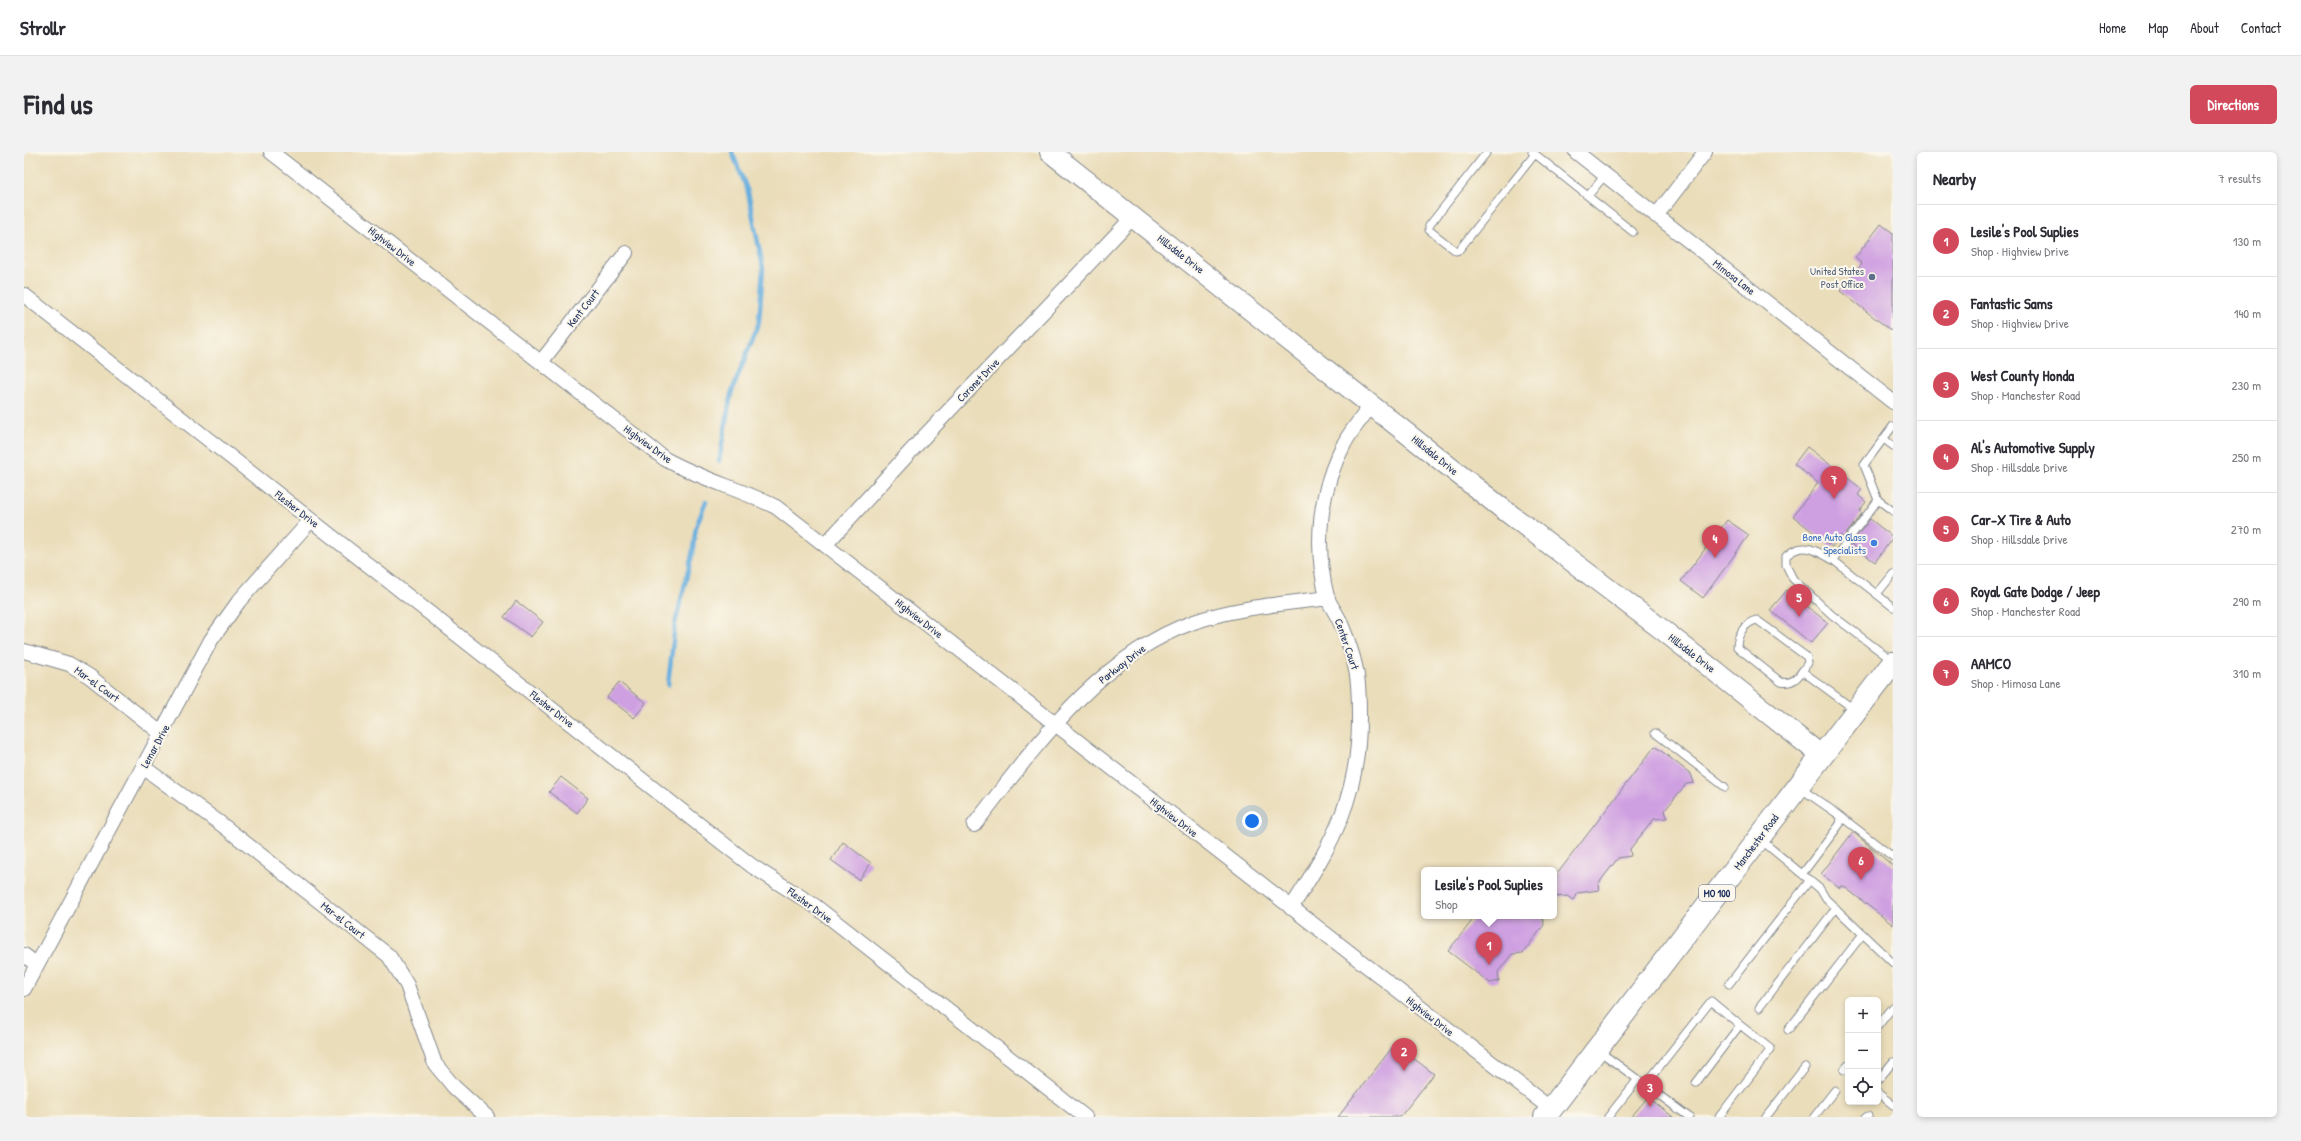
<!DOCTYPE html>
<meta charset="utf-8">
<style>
body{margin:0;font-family:"Patrick Hand",sans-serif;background:#f2f2f3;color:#2b2b33}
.controls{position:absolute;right:12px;bottom:12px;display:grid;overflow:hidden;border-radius:6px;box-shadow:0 2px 6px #0003}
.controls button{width:36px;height:36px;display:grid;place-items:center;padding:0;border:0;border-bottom:1px solid #e1e1e2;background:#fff;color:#2b2b33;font:20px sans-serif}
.you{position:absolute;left:1228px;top:669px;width:14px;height:14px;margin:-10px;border:3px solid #fff;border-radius:50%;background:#1a73e8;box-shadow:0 0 0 6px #1a73e833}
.badge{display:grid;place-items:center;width:26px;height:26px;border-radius:50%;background:#d1495b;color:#fff;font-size:13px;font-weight:700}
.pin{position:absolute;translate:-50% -33px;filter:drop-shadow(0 1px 2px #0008)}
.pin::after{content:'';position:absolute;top:21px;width:14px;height:12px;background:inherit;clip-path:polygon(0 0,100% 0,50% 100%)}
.popup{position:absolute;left:1397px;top:715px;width:136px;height:52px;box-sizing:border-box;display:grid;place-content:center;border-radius:6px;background:#fff;filter:drop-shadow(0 1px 3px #0005);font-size:13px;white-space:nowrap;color:#7c7c81}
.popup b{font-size:15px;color:#2b2b33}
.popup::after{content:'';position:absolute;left:50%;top:100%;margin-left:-8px;border:8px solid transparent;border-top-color:#fff}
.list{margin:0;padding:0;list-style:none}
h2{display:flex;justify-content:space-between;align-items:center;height:52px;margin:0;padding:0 16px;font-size:17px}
h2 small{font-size:13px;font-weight:400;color:#7c7c81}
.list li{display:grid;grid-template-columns:26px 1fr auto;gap:12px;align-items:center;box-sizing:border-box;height:72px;padding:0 16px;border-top:1px solid #e1e1e2}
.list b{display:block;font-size:15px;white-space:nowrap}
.list p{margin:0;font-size:13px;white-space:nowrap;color:#7c7c81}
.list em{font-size:13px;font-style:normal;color:#7c7c81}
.icon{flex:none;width:22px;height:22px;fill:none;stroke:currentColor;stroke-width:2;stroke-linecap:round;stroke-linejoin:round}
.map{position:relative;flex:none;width:1869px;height:965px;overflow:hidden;border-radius:6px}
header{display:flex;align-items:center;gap:24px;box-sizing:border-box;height:56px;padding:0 20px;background:#fff;border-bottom:1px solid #e1e1e2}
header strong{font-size:19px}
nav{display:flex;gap:22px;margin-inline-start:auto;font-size:14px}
.intro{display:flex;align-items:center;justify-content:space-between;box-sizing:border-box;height:96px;padding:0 24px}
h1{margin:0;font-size:28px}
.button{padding:10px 18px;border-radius:6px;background:#d1495b;color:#fff;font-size:14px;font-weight:700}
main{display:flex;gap:24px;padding:0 24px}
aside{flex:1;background:#fff;border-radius:6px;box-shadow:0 2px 6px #0003}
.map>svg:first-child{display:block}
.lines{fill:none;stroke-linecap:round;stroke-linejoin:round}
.stream{stroke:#68afdf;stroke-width:4.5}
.building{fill:#cfa0e1}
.lane-casing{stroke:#82868c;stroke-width:9}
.street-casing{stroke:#82868c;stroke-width:16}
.secondary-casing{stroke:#82868c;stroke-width:22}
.highway-casing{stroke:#82868c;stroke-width:24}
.lane{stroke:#fff;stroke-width:7}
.street{stroke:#fff;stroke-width:14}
.secondary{stroke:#fff;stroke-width:20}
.highway{stroke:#fff;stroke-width:22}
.service-dot{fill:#5c6f8a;stroke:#fbf7ec;stroke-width:1.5}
.shop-dot{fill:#3f7fe0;stroke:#fbf7ec;stroke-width:1.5}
.labels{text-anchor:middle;stroke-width:4;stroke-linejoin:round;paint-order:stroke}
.shield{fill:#fbf7ec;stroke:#5e6b89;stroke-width:1}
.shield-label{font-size:10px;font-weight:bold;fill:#1b2f5e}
.street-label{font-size:11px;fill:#1b2f5e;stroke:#fbf7ec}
.service-label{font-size:11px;fill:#4e5e75;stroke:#fbf7ec;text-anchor:end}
.shop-label{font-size:11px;fill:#366cbe;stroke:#fbf7ec;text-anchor:end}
</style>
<header>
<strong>Strollr</strong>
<nav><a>Home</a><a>Map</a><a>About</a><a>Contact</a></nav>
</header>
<div class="intro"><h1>Find us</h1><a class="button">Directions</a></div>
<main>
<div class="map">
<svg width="1869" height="965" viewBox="0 0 1869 965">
<rect width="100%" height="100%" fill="#fbf7ec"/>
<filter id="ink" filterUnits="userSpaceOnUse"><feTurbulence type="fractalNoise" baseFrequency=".025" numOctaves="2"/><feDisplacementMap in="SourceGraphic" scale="8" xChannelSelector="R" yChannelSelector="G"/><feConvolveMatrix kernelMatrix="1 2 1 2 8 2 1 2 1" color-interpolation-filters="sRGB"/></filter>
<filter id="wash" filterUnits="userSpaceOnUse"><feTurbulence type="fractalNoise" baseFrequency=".012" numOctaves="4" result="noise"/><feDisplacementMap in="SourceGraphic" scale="16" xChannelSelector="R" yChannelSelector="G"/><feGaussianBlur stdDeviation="0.9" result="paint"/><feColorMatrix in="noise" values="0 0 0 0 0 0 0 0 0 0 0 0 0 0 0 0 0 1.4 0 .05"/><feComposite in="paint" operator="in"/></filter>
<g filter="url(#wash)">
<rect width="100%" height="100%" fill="#eaddba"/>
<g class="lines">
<!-- stream -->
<path class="stream" d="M695 309 707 242 735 170 739 116 724 40 708 0
M644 533 651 472 668 403 672 375 682 349"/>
</g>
<g id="blocks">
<!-- building -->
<path class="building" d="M1857 72 1869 81V180L1816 139 1838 112 1831 106Z
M1783 295 1838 337 1834 343 1842 350 1835 359 1838 361 1819 386 1817 383 1808 395 1769 364 1794 331 1770 312Z
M1846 367 1869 385 1851 410 1827 392Z
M1703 368 1725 383 1679 446 1657 429Z
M1763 438 1804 471 1787 491 1746 458Z
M492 449 519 470 507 485 480 465Z
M595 530 622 551 610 566 583 545Z
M1631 594 1667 622 1670 631 1662 632 1641 658 1643 666 1630 667 1606 697 1607 704 1594 706 1574 732 1575 738 1554 741 1550 748 1544 744 1530 745V726Z
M537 625 564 646 553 661 525 640Z
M1829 680 1869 714V773L1818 733 1816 736 1797 722Z
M819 690 847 711 835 728 807 708Z
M1452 764H1518L1520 773 1499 801 1488 802 1474 820 1475 829 1466 831 1424 799Z
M1371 892 1410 922 1376 965H1314Z
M1624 945 1649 965H1607Z"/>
</g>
</g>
<g filter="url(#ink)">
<use href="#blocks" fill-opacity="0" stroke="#82868c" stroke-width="1"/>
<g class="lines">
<!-- lane casing -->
<g class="lane-casing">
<path id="lane" d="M1463 0 1405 74V78L1432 99 1435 98 1511 2 1508 0
M1511 2 1609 80
M1564 44 1581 23
M1860 287 1869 294
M1854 348 1840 313 1869 274
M1869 359 1854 348 1809 408 1869 455
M1809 408C1791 398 1779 389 1762 404V413L1769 427 1808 463 1869 509
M1853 442 1869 422
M1733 468 1783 505 1784 511C1776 521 1772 533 1757 530L1713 495C1713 483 1721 470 1733 468Z
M1778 519 1831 558
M1631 581 1701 635
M1776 636 1815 663 1869 705
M1737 688 1796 737 1802 747 1869 811
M1779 721 1816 672 1817 666
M1705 832 1786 728
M1735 856 1812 756
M1854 874 1869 855
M1764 878 1839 782
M1575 899 1665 965
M1820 918 1824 913
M1854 928 1869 910
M1621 933 1687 849 1716 873 1672 931
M1854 941 1869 953
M1584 965 1614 927
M1695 965 1747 897 1716 873
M1742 965 1781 915
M1790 965 1811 938
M1842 965 1844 964"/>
</g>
<!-- street casing -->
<g class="street-casing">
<path id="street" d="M247 0 641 307C677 327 716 337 752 355L1527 957
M1552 0 1869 250
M1632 64 1681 0
M0 143 728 714 791 754 1061 965
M517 210 602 101
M801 393 897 288 1109 65
M0 499 45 512 65 524 138 582
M119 615 197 672 365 804 383 833 411 912 430 935 463 965
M950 673C1009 598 1075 503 1170 470 1213 455 1259 452 1304 446
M1267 756C1309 691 1336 643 1335 563 1335 548 1335 532 1332 518 1329 503 1323 486 1317 472 1314 463 1306 454 1303 445 1290 393 1295 339 1320 292 1327 278 1339 265 1348 252
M0 803 12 812
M0 837 187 488 215 449 287 368"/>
</g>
<!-- secondary casing -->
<g class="secondary-casing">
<path id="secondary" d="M1026 0 1475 354 1640 479 1798 604"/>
</g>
<!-- highway casing -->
<g class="highway-casing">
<path id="highway" d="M1521 965 1869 511"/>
</g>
<!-- lane -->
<use href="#lane" class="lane"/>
<!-- street -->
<use href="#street" class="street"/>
<!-- secondary -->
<use href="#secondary" class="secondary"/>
<!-- highway -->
<use href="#highway" class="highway"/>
</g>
</g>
<!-- markers -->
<circle class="service-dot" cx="1848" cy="125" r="4"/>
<circle class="shop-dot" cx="1850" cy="391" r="4"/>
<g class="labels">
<!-- shield labels -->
<rect class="shield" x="1675" y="733" width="36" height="16" rx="3"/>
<g class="shield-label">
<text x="1693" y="745">MO 100</text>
</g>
<!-- street labels -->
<g class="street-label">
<text transform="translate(368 94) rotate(38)" y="4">Highview Drive</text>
<text transform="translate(1157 102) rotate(38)" y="4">Hillsdale Drive</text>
<text transform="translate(1710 125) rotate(38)" y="4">Mimosa Lane</text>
<text transform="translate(559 156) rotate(-52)" y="4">Kent Court</text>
<text transform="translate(954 228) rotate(-46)" y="4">Coronet Drive</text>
<text transform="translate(624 292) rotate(36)" y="4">Highview Drive</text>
<text transform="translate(1411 303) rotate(39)" y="4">Hillsdale Drive</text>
<text transform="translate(273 357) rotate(38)" y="4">Flesher Drive</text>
<text transform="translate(895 466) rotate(38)" y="4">Highview Drive</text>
<text transform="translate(1323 492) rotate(71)" y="4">Center Court</text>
<text transform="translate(1668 501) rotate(38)" y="4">Hillsdale Drive</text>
<text transform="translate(1098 512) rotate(-38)" y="4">Parkway Drive</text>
<text transform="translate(73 532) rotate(36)" y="4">Mar-el Court</text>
<text transform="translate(528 557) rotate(38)" y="4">Flesher Drive</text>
<text transform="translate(131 594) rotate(-61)" y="4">Lemar Drive</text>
<text transform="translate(1150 665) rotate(38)" y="4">Highview Drive</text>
<text transform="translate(1732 690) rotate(-53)" y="4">Manchester Road</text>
<text transform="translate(786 753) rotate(36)" y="4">Flesher Drive</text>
<text transform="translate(319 768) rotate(38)" y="4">Mar-el Court</text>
<text transform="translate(1406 864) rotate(38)" y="4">Highview Drive</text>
</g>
<!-- service labels -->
<g class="service-label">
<text x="1840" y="123">United States<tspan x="1840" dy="13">Post Office</tspan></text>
</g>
<!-- shop labels -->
<g class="shop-label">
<text x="1842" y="389">Bone Auto Glass<tspan x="1842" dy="13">Specialists</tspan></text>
</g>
</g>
</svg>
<div class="controls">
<button>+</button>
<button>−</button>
<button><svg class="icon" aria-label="locate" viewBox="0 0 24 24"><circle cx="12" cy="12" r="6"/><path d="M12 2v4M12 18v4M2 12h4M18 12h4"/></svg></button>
</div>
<div class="you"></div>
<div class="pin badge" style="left:1465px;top:813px">1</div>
<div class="popup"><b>Lesile's Pool Suplies</b>Shop</div>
<div class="pin badge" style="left:1380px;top:919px">2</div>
<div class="pin badge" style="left:1626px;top:955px">3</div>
<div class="pin badge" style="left:1691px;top:406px">4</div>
<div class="pin badge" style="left:1775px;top:465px">5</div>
<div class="pin badge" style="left:1837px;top:728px">6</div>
<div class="pin badge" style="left:1810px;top:347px">7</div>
</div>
<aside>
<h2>Nearby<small>7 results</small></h2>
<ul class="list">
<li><span class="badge">1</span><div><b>Lesile's Pool Suplies</b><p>Shop · Highview Drive</p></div><em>130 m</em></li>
<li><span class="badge">2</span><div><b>Fantastic Sams</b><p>Shop · Highview Drive</p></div><em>140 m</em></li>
<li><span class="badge">3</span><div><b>West County Honda</b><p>Shop · Manchester Road</p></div><em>230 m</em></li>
<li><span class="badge">4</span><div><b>Al's Automotive Supply</b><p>Shop · Hillsdale Drive</p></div><em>250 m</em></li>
<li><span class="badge">5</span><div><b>Car-X Tire &amp; Auto</b><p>Shop · Hillsdale Drive</p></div><em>270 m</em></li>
<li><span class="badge">6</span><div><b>Royal Gate Dodge / Jeep</b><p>Shop · Manchester Road</p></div><em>290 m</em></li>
<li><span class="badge">7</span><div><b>AAMCO</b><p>Shop · Mimosa Lane</p></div><em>310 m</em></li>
</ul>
</aside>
</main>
